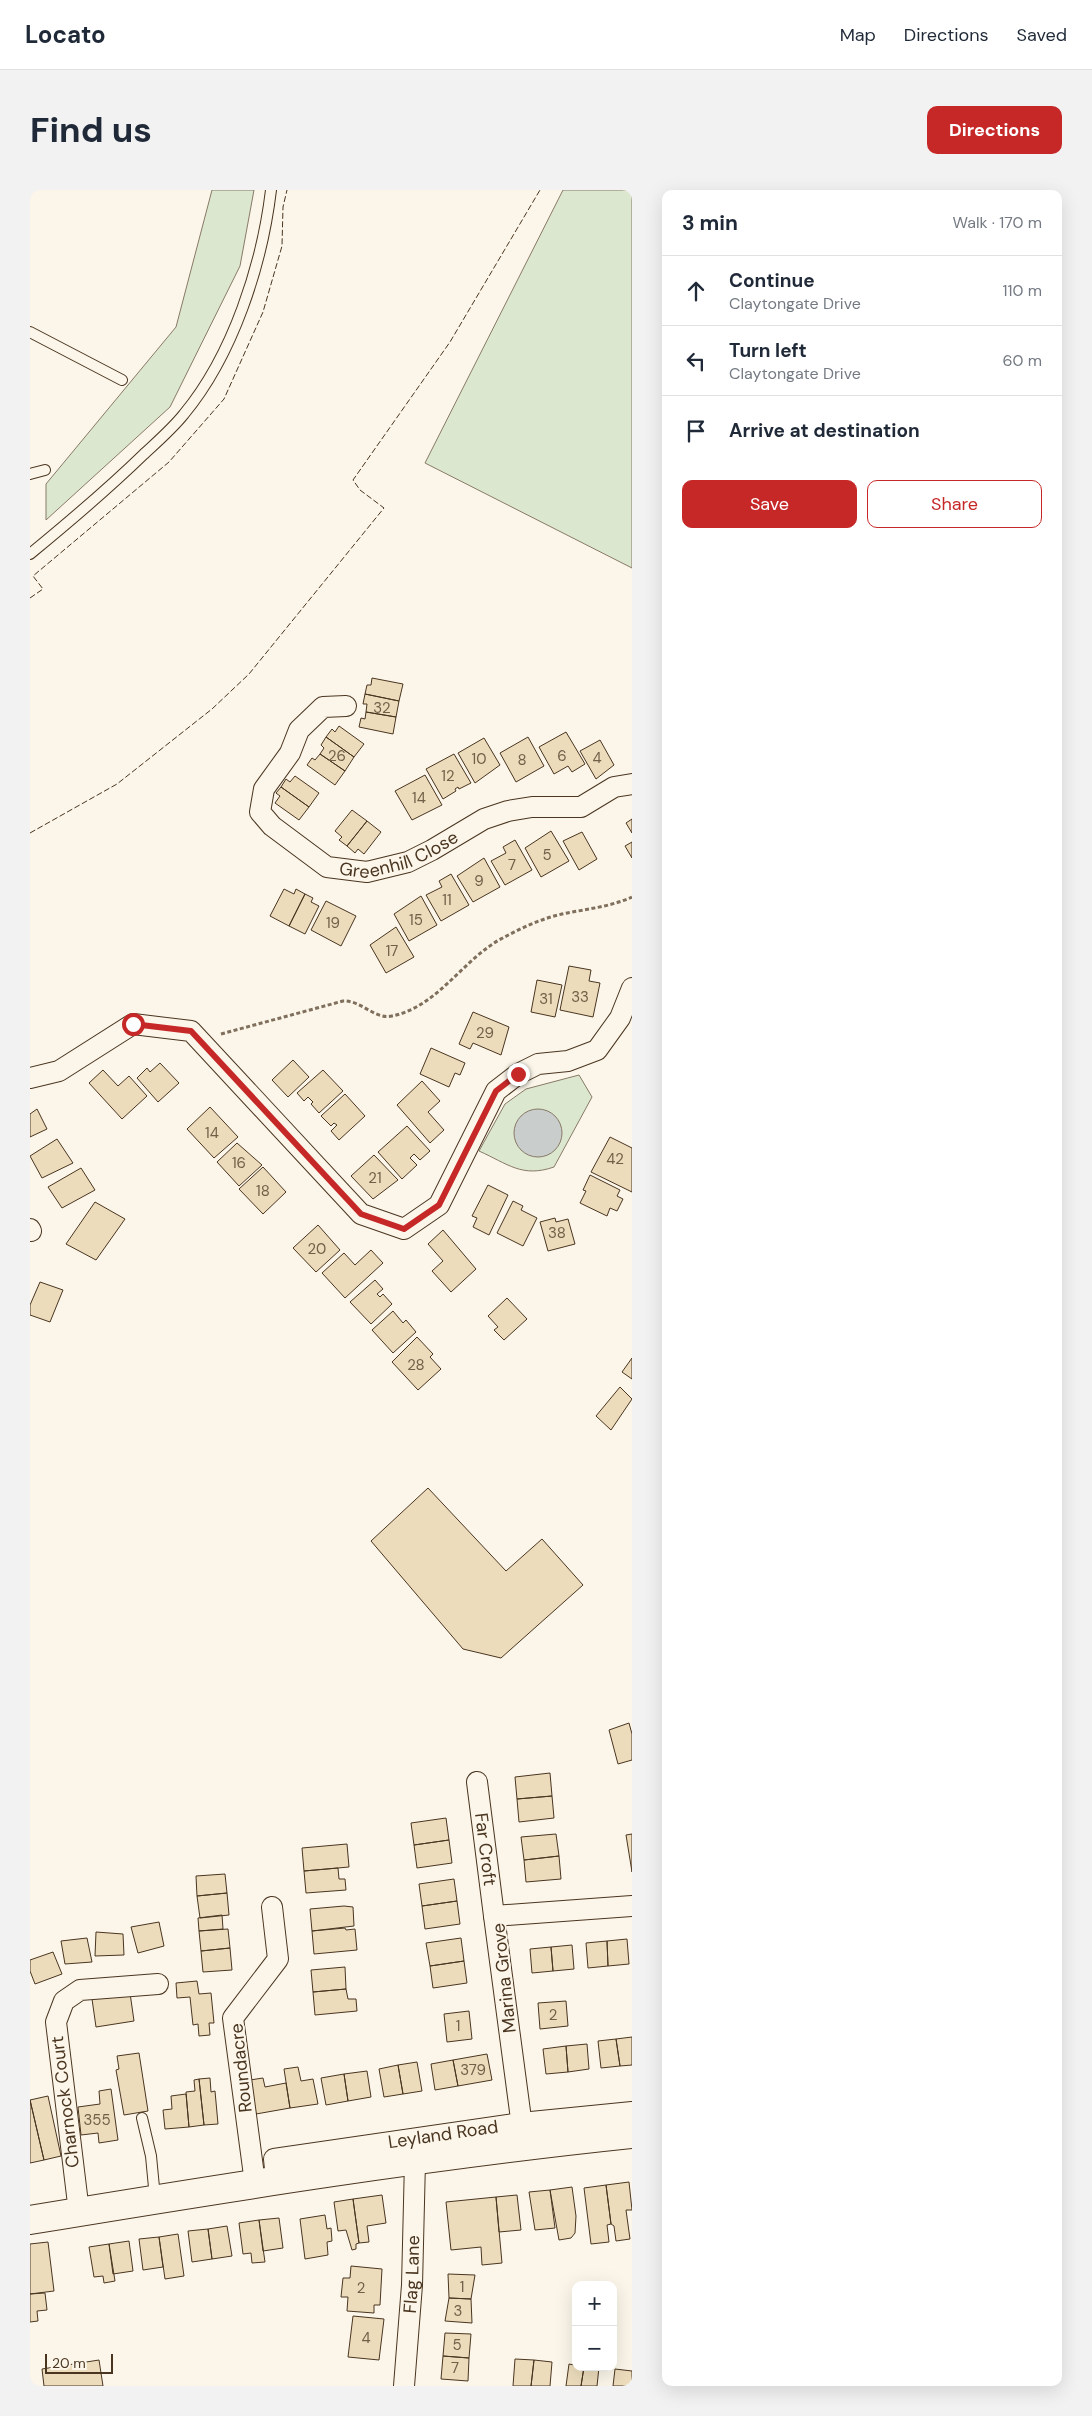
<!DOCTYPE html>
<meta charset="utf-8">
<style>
body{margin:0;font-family:"DM Sans",sans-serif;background:#f2f2f3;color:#1f2937}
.controls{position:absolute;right:15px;bottom:15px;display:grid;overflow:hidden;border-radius:10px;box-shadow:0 5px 20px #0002}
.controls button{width:45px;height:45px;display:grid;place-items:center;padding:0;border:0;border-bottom:1px solid #e0e1e3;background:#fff;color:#1f2937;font:25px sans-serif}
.scale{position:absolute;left:15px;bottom:12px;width:68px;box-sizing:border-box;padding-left:5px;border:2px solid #4a3520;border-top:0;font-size:14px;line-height:18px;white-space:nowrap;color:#4a3520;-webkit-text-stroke:4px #fbf6e9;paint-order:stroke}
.stop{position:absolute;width:15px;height:15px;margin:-11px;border:4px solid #c62828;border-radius:50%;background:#fff}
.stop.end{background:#c62828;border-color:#fff;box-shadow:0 1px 5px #0008}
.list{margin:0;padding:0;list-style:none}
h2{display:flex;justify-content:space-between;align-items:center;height:65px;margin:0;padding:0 20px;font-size:21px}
h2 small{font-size:16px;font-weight:400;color:#747a83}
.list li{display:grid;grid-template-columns:32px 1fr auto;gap:15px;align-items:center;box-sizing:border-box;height:70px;padding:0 20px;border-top:1px solid #e0e1e3}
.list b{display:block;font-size:19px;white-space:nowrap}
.list p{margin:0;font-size:16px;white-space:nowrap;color:#747a83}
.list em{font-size:16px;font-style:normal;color:#747a83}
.actions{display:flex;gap:10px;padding:15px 20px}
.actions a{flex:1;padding:11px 0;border:1px solid #c62828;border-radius:10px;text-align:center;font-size:18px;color:#c62828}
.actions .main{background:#c62828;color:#fff}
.icon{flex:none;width:28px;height:28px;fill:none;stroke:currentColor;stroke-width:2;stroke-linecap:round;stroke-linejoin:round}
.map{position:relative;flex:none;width:602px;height:2196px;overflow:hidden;border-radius:10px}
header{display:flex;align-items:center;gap:30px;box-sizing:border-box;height:70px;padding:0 25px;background:#fff;border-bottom:1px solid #e0e1e3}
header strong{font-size:24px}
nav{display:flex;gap:28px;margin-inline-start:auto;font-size:18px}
.intro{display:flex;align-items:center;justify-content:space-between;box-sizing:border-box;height:120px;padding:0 30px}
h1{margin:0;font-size:35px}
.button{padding:12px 22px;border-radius:10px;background:#c62828;color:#fff;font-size:18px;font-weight:700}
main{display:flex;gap:30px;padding:0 30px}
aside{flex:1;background:#fff;border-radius:10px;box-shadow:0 5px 20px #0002}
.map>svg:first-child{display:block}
.green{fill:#dce7d0;stroke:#887966}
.water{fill:#c9cecd;stroke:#887966}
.building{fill:#ecdcbc;stroke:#4a3520}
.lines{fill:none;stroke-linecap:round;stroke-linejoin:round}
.lane-casing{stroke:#4a3520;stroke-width:12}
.street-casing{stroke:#4a3520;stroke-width:22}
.secondary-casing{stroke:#4a3520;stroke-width:30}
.path{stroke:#7f6f5c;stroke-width:3;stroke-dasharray:4 2.5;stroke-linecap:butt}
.lane{stroke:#fbf6e9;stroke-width:10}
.street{stroke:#fbf6e9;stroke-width:20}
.secondary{stroke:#fbf6e9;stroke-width:28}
.fence{stroke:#4a3520;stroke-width:1;stroke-dasharray:6 2.5;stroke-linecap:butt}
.route{stroke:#c62828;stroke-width:6}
.labels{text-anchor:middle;stroke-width:4;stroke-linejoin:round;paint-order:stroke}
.number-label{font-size:15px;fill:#725f47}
.street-label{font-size:18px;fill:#4a3520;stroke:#fbf6e9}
</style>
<header>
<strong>Locato</strong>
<nav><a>Map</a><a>Directions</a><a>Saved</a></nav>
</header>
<div class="intro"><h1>Find us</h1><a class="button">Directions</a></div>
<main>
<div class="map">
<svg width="602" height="2196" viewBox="0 0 602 2196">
<rect width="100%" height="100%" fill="#fbf6e9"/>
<!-- green -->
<path class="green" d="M182 0H224L210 76 140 217 16 330V294L146 137Z
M533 0H602V378L395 273Z
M549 885 562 907 524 977C492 988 478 974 449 961L475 914 496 899Z"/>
<!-- water -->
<path class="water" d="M484 943a24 24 0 1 1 48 0a24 24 0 1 1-48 0Z"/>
<!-- building -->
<path class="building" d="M342 488 373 494 369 511 335 504 337 495H341Z
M335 504 369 511 366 527 336 522 337 514H333Z
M336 522 366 527 363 544 329 537 331 528 335 529Z
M309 536 334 554 324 567 296 547 302 539 305 542Z
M536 542 555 574 542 582 538 576 524 584 509 557Z
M296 547 324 567 315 581 290 564 294 558 291 555Z
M498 547 514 576 486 592 470 563Z
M454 548 470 575 445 593 428 563Z
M570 550 584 575 566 589 550 561Z
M290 564 315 581 305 595 277 575 282 568 285 570Z
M424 564 441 593 429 599 428 597 425 599 426 601 413 609 396 579Z
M395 585 412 615 382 630 365 601Z
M265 586 289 603 279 617 251 597 256 589 260 592Z
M251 597 279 617 269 630 245 613 250 606 246 603Z
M322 620 337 631 317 656 309 650 312 647 305 641Z
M602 629V643L596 633Z
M337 631 351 642 334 664 328 659 325 663 317 656Z
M521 641 539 671 511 687 495 658Z
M552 642 567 669 549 680 533 651Z
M485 650 502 680 475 695 461 671 476 663 473 657Z
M602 652V668L595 656Z
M454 668 470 697 443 712 427 686Z
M421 684 439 715 411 731 396 705 412 697 409 691Z
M254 699 264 704 266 699 275 704 259 736 240 726Z
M275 704 283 708 281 712 289 716 275 744 259 736Z
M391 706 407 735 379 751 364 724Z
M296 711 326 726 311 756 281 740Z
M366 737 384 767 356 783 340 755Z
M539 776 561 780 559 791 570 793 563 827 530 820Z
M507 790 532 795 525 827 501 822Z
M443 822 479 837 471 865 443 853 440 859 429 854Z
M401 858 435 873 430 885 425 883 419 897 390 884Z
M263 870 279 887 258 907 242 890Z
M130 873 149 893 128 912 107 888 117 878 120 882Z
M73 880 88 896 99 886 117 906 92 929 59 893Z
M293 880 313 901 289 923 281 914 283 912 278 907 274 911 267 903Z
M392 891 410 911 398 922 414 940 400 953 367 915Z
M315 904 335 926 309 950 301 941 307 935 304 933 301 936 291 926Z
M180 917 208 947 184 968 157 939Z
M7 919 17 939 0 947V924Z
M377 936 400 961 390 970 384 964 380 968 387 975 372 989 348 962Z
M580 947 602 958V1002L561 982Z
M27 949 43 973 12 988 0 966Z
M207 953 232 975 209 996 187 972Z
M344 965 368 990 343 1009 321 986Z
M233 977 256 1002 233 1024 209 999Z
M51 978 65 1000 32 1018 18 997Z
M560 985 590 1000 587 1006 593 1009 587 1021 580 1018 577 1026 550 1013 556 1001 553 1000Z
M458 995 478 1005 459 1045 443 1037 447 1028 442 1026Z
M483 1011 493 1016 491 1020 507 1028 493 1056 467 1043Z
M65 1012 95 1029 66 1070 36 1054Z
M525 1028 526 1032 538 1029 545 1054 518 1061 510 1032Z
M288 1035 310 1060 286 1082 263 1058Z
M413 1040 446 1079 421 1102 402 1081 413 1071 398 1054Z
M341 1060 353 1073 315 1108 292 1083 314 1063 325 1075Z
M345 1090 353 1099 347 1104 350 1107 353 1104 362 1114 341 1134 320 1112Z
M10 1092 33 1100 20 1132 0 1125V1115Z
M477 1108 497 1129 474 1150 464 1140 468 1137 458 1126Z
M363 1121 373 1133 376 1130 386 1142 363 1163 342 1140Z
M387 1147 403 1164 400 1167 411 1179 388 1200 362 1172Z
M602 1168V1189L592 1182Z
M590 1197 602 1209 581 1240 566 1226Z
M398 1298 476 1381 512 1349 553 1395 471 1468 433 1459 341 1351Z
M599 1533 602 1544V1570L588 1574 579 1540Z
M520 1583 522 1606 487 1609 485 1587Z
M522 1606 524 1628 489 1632 487 1609Z
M416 1628 419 1650 384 1655 381 1633Z
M526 1644 529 1666 494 1670 491 1647Z
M602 1644V1682L596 1645Z
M419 1650 422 1673 387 1678 384 1655Z
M317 1654 319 1677 274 1681 272 1658Z
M529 1666 531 1689 496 1692 494 1670Z
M308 1678 309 1689H315L316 1700 276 1703 274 1681Z
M195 1684 197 1703 167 1706 166 1686Z
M424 1689 427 1711 392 1716 389 1694Z
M197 1703 199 1725 170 1728 167 1706Z
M427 1711 430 1734 395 1739 392 1716Z
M314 1716 323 1717 324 1736 282 1741 280 1719Z
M192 1725 193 1739 169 1741 168 1728Z
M129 1732 134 1756 108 1763 101 1737Z
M315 1738 316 1740 325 1739 327 1760 284 1764 282 1741Z
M198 1739 200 1758 171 1761 169 1741Z
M66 1742 93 1744 94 1765 65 1766Z
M57 1748 62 1772 35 1774 31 1751Z
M431 1748 434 1771 400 1776 396 1753Z
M597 1749 599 1774 578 1776 577 1751Z
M577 1751 578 1776 558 1778 556 1753Z
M542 1755 544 1779 523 1781 521 1757Z
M521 1757 523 1781 502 1783 500 1759Z
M200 1758 202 1780 173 1782 171 1761Z
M23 1762 32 1784 5 1794 0 1781V1770Z
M434 1771 437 1793 403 1798 400 1776Z
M315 1777 316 1799 283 1802 281 1780Z
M167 1791 169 1804 181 1803 184 1833H179L180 1845 169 1846 168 1834 163 1835 160 1807 147 1808 146 1793Z
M316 1799 318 1809H326L327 1821 285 1825 283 1802Z
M100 1803 104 1831 66 1837 62 1809Z
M536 1811 538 1836 510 1839 508 1813Z
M439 1821 442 1849 417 1852 414 1824Z
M602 1847V1875L590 1876 586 1849Z
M586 1849 590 1876 571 1878 568 1851Z
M557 1854 559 1879 538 1882 536 1856Z
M536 1856 538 1882 516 1884 513 1859Z
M109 1863 118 1921 94 1925 86 1880 89 1879 87 1866Z
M457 1864 462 1890 428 1896 423 1870Z
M423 1870 428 1896 405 1900 401 1874Z
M387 1872 392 1901 373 1904 368 1875Z
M368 1875 373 1904 354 1907 349 1879Z
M268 1877 271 1891 283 1889 288 1914 260 1918 254 1879Z
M337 1881 341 1907 318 1911 314 1884Z
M314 1884 318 1911 296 1915 291 1888Z
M180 1888 181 1902 185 1901 188 1934 174 1935 169 1889Z
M233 1888 235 1897 256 1893 260 1918 226 1924 220 1890Z
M169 1889 174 1935 159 1937 156 1902 165 1901 164 1890Z
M81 1899 88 1950 69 1953 68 1943 51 1945 48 1917 70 1914 69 1901Z
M156 1904 159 1937 135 1939 133 1920 142 1919 141 1906Z
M18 1906 31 1966 14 1970 0 1910Z
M0 1910 14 1970 0 1973Z
M599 1992 602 2020H596L600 2049 586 2051 584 2036 581 2034 576 1995Z
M576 1995 581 2034 577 2035 579 2052 561 2054 554 1998Z
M542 1997 546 2026 545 2043 541 2048 529 2050 520 2000Z
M520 2000 525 2038 505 2040 499 2002Z
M352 2005 356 2033 337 2036 339 2052 329 2053 323 2009Z
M487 2005 491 2040 469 2042 466 2007Z
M466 2007 472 2073 452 2075 451 2057 421 2060 416 2012Z
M323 2009 329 2053 326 2054V2059L322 2060 316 2040 308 2041 304 2012Z
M295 2025 297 2039 301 2038 302 2051 297 2052 298 2065 275 2069 270 2029Z
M249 2028 253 2058 233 2061 229 2030Z
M229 2030 235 2072 222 2073 221 2063 213 2064 209 2033Z
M197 2036 202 2066 182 2069 178 2039Z
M178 2039 182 2069 162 2072 158 2041Z
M148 2044 154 2086 135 2089 129 2047Z
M129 2047 133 2077 113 2080 109 2049Z
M99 2051 103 2081 83 2084 79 2054Z
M18 2052 24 2101 0 2104V2054Z
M79 2054 85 2091 74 2093 73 2086 64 2087 59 2057Z
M321 2076 352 2079 350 2115H344V2123L317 2121 318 2107H311L313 2088H320Z
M418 2084 445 2085 441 2109 419 2108Z
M15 2103 17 2120 7 2121 8 2131 0 2132V2104Z
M419 2108 441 2109 442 2133 415 2131Z
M323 2126 354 2129 349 2170 318 2167Z
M415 2143 441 2144 439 2168 413 2166Z
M413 2166 439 2168 438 2191 411 2189Z
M485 2169 504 2170 501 2196H483Z
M69 2170 73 2196H14L12 2179Z
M504 2170 522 2172 520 2196H501Z
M539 2174 554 2177 551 2196H536Z
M554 2177H569L567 2196H551Z
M585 2179 602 2181V2196H583Z"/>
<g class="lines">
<!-- lane casing -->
<g class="lane-casing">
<path id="lane" d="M0 142 92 190
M0 284 15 280
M0 364C39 332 78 299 114 264 128 251 143 238 154 224 203 165 232 75 241 0
M112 1928 121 1966 125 2008"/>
</g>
<!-- street casing -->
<g class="street-casing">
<g id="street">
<path id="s1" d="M316 516 293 517 269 540 260 563 234 599 230 622 242 636 297 677 337 682 378 672 402 660 454 629 478 621 502 617H551L584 597 602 594"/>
<path d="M0 888 29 881 103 834 161 841 331 1024 374 1039 409 1015 466 901 488 884 508 874 538 871 567 860 590 828 602 798"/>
<path d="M0 1039 1 1041"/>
<path id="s2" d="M447 1592 464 1726"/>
<path d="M493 1944 464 1726 602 1716"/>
<path id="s3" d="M246 1989 244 1969 491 1933 602 1922"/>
<path d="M225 1993 203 1828 248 1769 242 1717"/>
<path d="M49 2022 26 1832 34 1811 50 1800 128 1794"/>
<path id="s4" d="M374 2196 382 2095 385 1971"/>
</g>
</g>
<!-- secondary casing -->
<g class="secondary-casing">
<path id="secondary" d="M0 2030C200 1997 400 1965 602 1944"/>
</g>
<!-- path -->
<path class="path" d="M191 844 313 811C331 810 345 830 362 826 407 817 431 772 469 750 489 739 510 729 532 724 556 719 580 717 602 707"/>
<!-- lane -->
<use href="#lane" class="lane"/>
<!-- street -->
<use href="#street" class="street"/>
<!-- secondary -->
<use href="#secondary" class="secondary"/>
<!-- fence -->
<path class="fence" d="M0 408 13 399 3 386 139 272 194 209 233 122 252 56 253 17 257 0
M0 643 87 594 182 519 219 484 354 318 330 300 323 290 420 152 510 0"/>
</g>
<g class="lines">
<!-- route -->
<path class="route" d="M103 834 161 841 331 1024 374 1039 409 1015 466 901 488 884"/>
</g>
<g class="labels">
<!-- number labels -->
<g class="number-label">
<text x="352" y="523">32</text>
<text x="307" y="571">26</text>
<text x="532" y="571">6</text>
<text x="567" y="573">4</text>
<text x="449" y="574">10</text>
<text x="492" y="575">8</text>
<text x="418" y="591">12</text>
<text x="389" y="613">14</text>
<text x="517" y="670">5</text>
<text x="482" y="680">7</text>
<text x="449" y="696">9</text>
<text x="417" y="715">11</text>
<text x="386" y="735">15</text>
<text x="303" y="738">19</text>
<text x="362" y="766">17</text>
<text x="550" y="812">33</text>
<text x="516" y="814">31</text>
<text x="455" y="848">29</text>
<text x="182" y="948">14</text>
<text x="585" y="974">42</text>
<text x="209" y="978">16</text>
<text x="345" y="993">21</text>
<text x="233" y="1006">18</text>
<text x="527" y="1048">38</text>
<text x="287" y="1064">20</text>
<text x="386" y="1180">28</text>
<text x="523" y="1830">2</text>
<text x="428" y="1841">1</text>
<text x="443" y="1885">379</text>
<text x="67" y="1935">355</text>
<text x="432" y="2102">1</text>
<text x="331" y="2103">2</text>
<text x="428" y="2126">3</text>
<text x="336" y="2153">4</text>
<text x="427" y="2160">5</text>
<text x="425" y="2183">7</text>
</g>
<!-- street labels -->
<g class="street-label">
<text dy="6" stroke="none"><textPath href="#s1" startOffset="311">Greenhill Close</textPath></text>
<text dy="6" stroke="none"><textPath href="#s2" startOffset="68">Far Croft</textPath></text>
<text transform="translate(474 1788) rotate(-96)" y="6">Marina Grove</text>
<text transform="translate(211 1878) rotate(-96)" y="6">Roundacre</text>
<text transform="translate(35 1912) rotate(-97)" y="6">Charnock Court</text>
<text dy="6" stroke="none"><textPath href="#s3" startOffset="191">Leyland Road</textPath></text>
<text dy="6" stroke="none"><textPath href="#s4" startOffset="112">Flag Lane</textPath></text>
</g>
</g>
</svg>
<div class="controls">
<button>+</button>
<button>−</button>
</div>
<div class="scale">20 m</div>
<div class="stop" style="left:103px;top:834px"></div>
<div class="stop end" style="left:488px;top:884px"></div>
</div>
<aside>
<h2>3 min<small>Walk · 170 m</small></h2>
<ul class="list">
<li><svg class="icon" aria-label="ahead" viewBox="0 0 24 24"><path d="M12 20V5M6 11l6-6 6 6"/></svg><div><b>Continue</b><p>Claytongate Drive</p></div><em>110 m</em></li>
<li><svg class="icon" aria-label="left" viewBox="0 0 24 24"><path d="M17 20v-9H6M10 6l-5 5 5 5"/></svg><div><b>Turn left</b><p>Claytongate Drive</p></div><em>60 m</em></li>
<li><svg class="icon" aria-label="arrive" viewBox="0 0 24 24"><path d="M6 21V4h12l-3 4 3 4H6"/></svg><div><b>Arrive at destination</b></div></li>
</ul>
<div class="actions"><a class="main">Save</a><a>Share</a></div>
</aside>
</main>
